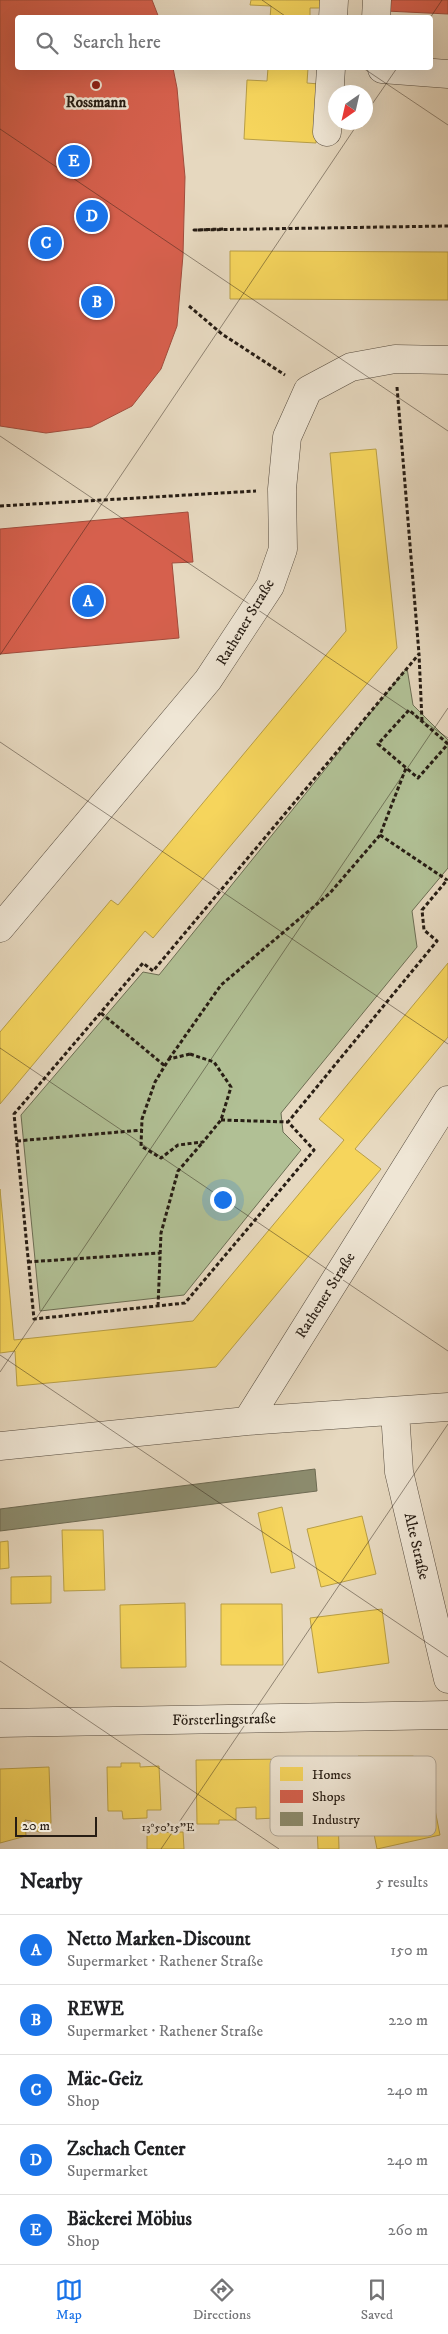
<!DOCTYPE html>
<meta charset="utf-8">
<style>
body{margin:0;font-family:"IM FELL DW Pica",serif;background:#f6f6f6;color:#202124}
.compass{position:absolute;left:328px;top:85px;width:45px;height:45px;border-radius:50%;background:#fff;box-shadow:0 5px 20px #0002;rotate:214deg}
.scale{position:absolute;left:15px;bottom:12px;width:82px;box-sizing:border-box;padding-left:5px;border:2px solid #271d14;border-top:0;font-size:14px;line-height:18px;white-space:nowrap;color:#271d14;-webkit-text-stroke:4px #efe6d5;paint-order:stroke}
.you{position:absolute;left:222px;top:1199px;width:18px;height:18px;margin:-12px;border:4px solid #fff;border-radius:50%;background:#1a73e8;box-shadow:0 0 0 8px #1a73e833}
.badge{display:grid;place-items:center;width:32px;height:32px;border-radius:50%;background:#1a73e8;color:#fff;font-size:16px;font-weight:700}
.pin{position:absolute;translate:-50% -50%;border:2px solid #fff;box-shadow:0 1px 5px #0006}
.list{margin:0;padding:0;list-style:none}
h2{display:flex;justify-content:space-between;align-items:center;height:65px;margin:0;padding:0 20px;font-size:21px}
h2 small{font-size:16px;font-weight:400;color:#757577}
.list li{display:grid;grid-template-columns:32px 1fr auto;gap:15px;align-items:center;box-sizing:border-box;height:70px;padding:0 20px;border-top:1px solid #e0e0e0}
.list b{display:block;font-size:19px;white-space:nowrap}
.list p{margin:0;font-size:16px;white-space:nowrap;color:#757577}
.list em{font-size:16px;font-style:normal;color:#757577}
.icon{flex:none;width:28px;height:28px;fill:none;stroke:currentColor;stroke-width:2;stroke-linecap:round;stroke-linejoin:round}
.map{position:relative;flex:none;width:448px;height:1849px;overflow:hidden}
.search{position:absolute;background:#fff;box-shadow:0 5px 20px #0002;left:15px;right:15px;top:15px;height:55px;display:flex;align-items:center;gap:12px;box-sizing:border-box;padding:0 18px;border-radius:5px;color:#757577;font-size:19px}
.sheet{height:415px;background:#fff}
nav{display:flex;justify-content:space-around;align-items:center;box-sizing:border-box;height:70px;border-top:1px solid #e0e0e0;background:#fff;font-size:14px;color:#757577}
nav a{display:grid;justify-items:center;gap:2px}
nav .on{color:#1a73e8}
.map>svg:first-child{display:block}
.green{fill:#b1c095;stroke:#6c6e54}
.homes{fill:#f6d55c;stroke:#b89e46}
.shops{fill:#d6604d;stroke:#a24c3c}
.industry{fill:#8c8c6e;stroke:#6e6b53}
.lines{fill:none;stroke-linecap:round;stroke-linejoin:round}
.minor-casing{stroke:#574c3f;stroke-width:29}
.path{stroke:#271d14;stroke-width:3;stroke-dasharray:4 2.5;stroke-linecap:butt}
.minor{stroke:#efe6d5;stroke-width:28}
.ticks{fill:none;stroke:#271d14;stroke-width:1;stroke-opacity:0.45}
.poi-dot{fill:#8f2418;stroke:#efe6d5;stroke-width:2}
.labels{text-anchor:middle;stroke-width:5;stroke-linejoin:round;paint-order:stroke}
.poi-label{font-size:15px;font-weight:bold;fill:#271d14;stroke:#efe6d5}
.street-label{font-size:15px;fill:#271d14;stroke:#efe6d5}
.key{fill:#efe6d5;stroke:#b3aa9b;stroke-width:1}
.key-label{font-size:14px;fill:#271d14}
.ticks-label{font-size:12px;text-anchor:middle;fill:#271d14;stroke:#efe6d5;stroke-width:5;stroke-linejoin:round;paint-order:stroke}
</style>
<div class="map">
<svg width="448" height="1849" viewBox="0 0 448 1849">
<rect width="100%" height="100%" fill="#e6d8bf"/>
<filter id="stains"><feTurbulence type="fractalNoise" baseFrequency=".004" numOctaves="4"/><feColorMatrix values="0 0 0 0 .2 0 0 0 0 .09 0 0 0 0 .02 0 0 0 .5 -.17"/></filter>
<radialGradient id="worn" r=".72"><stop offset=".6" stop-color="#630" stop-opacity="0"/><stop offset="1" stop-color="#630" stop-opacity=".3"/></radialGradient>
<!-- green -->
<path class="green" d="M407 668 413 705 448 740V868L412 911 417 947 281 1113 283 1132 301 1150 184 1295 40 1311 21 1115 143 972 159 975Z"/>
<!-- homes -->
<path class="homes" d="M251 0H323V8H310V18H270L271 6 250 5Z
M268 68H308L307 83 319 84 316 143 244 139 247 80 267 81Z
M230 251 448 252V300L230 299Z
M376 449 397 648 153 938 145 931 0 1104V1032L111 900 118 905 346 631 330 453Z
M448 963V1037L355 1149 381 1169 216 1367 17 1386 15 1351 0 1353V1189L14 1340 193 1321 344 1140 319 1119Z
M282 1507 295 1568 271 1573 258 1513Z
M362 1516 376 1574 321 1587 307 1529Z
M62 1530H103L105 1590 64 1591Z
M8 1541 9 1568 0 1569V1542Z
M51 1576V1603L11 1604V1577Z
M185 1603 186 1667 121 1668 120 1605Z
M221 1604H282L283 1665H221Z
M382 1609 389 1663 318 1673 310 1618Z
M358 1756H413L426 1764 440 1835 377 1849 373 1829 384 1826 376 1795 360 1796Z
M293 1759 294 1822H275V1818L256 1819V1807L236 1808V1820H219V1824H197L196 1760Z
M121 1763H140V1767L159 1766 161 1810H147V1818L123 1819 122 1811H108L107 1767H121Z
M49 1767 51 1822 50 1827 45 1831 39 1832 35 1830 31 1821 25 1820 26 1836 0 1843V1769Z
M315 1779H337L339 1849H318Z
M183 1832 184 1849H147V1833Z"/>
<!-- shops -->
<path class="shops" d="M0 0H152L159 18H18V68H173L177 88 185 177 183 255 177 326 161 369 132 406 91 427 46 433 0 426Z
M386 0H448V14L386 11Z
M188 512 193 562 172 563 179 638 0 654V529Z"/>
<!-- industry -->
<path class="industry" d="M315 1469 317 1491 0 1531V1509Z"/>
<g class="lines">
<!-- minor casing -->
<g class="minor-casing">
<path id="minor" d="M333 18 334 0
M376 18 377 0
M382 68V69L448 74
M327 132 331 68
M0 928 208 680 270 586 283 549 282 489 287 437 308 390 351 367 395 359 448 360
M395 1412 399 1472 448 1679
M247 1421 448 1100
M0 1446 247 1421 448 1407
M0 1723 448 1715"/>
</g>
<!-- path -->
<path class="path" d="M223 229 194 230 448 226
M189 306 222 334 285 375
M397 387 419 654
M0 506 256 491
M422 721 419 654 153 971 143 963 14 1114 34 1319 185 1303 314 1150 288 1122 437 941 424 930 422 910 448 879
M448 744 409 710 378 744 418 778 448 744
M380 835 447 880
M101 1013 165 1066
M190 1054 214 1062 231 1087 221 1120 203 1142 178 1145 161 1158 141 1146 142 1119 155 1082 169 1059Z
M169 1059 221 985 330 893 380 835 406 768
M221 1120 288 1122
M17 1141 142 1130
M28 1262 160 1253
M158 1306 161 1233 178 1171 203 1142"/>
<!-- minor -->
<use href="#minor" class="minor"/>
</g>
<!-- ticks -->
<path class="ticks" d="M262 0 288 18M430 18 442 0M363 68 448 125M366 113 397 68M0 129 448 431M0 436 448 738M0 655 359 122M0 742 448 1044M0 1048 448 1351M0 1355 448 1657M0 1372 448 708M0 1661 279 1849M161 1849 448 1424"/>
<!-- markers -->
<circle class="poi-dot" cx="96" cy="85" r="5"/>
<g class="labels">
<!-- poi labels -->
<g class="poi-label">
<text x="96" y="107">Rossmann</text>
</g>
<!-- street labels -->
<g class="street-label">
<text transform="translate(245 622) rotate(-59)" y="5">Rathener Straße</text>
<text transform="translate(325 1295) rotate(-58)" y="5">Rathener Straße</text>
<text transform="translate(417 1546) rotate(77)" y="5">Alte Straße</text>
<text transform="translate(224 1719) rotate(-1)" y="5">Försterlingstraße</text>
</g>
</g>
<!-- legend -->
<rect x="270" y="1756" width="166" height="80" rx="8" class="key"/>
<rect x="280" y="1767" width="23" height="14" fill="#f6d55c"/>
<rect x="280" y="1790" width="23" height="13" fill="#d6604d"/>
<rect x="280" y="1812" width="23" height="14" fill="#8c8c6e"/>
<g class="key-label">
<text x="312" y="1779">Homes</text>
<text x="312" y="1801">Shops</text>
<text x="312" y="1824">Industry</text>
</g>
<g class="ticks-label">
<text x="168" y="1831">13°50'15"E</text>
</g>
<rect width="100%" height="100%" filter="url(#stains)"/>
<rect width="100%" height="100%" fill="url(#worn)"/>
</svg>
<svg class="compass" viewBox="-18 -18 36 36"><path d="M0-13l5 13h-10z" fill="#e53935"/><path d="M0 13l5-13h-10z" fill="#757577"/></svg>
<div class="scale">20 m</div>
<div class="you"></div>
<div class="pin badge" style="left:88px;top:601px">A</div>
<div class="pin badge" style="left:97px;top:302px">B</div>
<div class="pin badge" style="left:46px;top:243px">C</div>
<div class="pin badge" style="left:92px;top:216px">D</div>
<div class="pin badge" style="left:74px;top:161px">E</div>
<div class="search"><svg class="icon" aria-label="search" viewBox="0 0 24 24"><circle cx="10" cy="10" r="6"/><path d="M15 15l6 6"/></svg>Search here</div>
</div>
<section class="sheet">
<h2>Nearby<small>5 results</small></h2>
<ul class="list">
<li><span class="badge">A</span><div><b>Netto Marken-Discount</b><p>Supermarket · Rathener Straße</p></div><em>150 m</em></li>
<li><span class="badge">B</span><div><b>REWE</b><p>Supermarket · Rathener Straße</p></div><em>220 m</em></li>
<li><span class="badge">C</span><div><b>Mäc-Geiz</b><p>Shop</p></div><em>240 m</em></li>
<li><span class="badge">D</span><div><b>Zschach Center</b><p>Supermarket</p></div><em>240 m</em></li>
<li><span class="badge">E</span><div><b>Bäckerei Möbius</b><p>Shop</p></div><em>260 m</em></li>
</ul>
</section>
<nav>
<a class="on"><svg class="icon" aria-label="map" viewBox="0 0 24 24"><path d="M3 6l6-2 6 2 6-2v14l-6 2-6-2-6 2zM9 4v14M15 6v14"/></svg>Map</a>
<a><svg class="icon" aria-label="directions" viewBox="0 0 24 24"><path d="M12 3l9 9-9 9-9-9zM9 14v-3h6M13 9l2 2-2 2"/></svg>Directions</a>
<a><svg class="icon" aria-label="saved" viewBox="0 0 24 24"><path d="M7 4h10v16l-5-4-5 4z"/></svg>Saved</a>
</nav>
